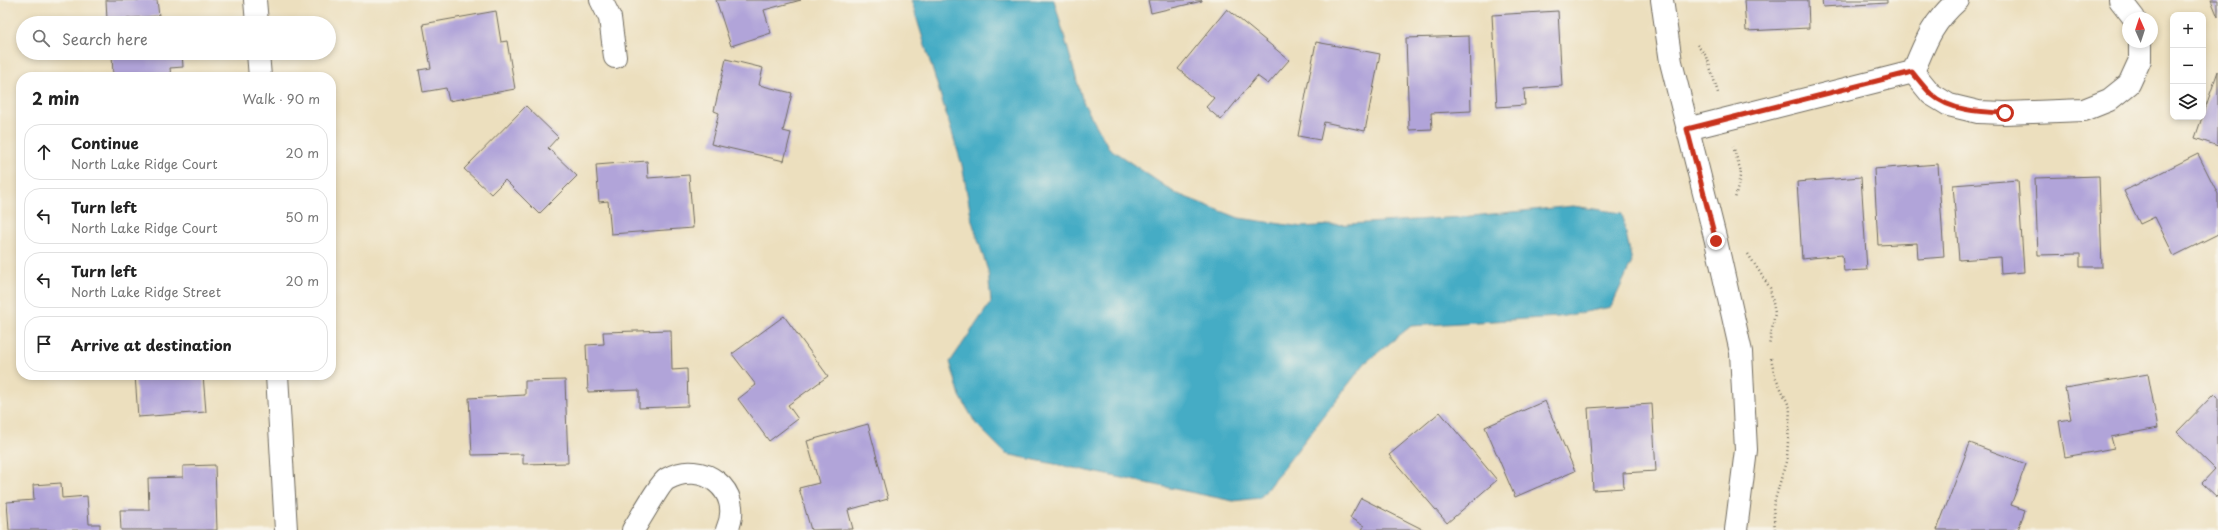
<!DOCTYPE html>
<meta charset="utf-8">
<style>
body{margin:0;font-family:"Playpen Sans",sans-serif;background:#f6f6f6;color:#222}
.controls{position:absolute;right:12px;top:12px;display:grid;overflow:hidden;border-radius:8px;box-shadow:0 2px 6px #0003}
.controls button{width:36px;height:36px;display:grid;place-items:center;padding:0;border:0;border-bottom:1px solid #e0e0e0;background:#fff;color:#222;font:20px sans-serif}
.compass{position:absolute;left:2122px;top:12px;width:36px;height:36px;border-radius:50%;background:#fff;box-shadow:0 2px 6px #0003;rotate:357deg}
.stop{position:absolute;width:12px;height:12px;margin:-9px;border:3px solid #c8321e;border-radius:50%;background:#fff}
.stop.end{background:#c8321e;border-color:#fff;box-shadow:0 1px 4px #0008}
.list{margin:0;padding:0;list-style:none}
h2{display:flex;justify-content:space-between;align-items:center;height:52px;margin:0;padding:0 16px;font-size:17px}
h2 small{font-size:13px;font-weight:400;color:#767676}
.list li{display:grid;grid-template-columns:26px 1fr auto;gap:12px;align-items:center;box-sizing:border-box;height:56px;margin:0 8px 8px;padding:0 8px;border:1px solid #e0e0e0;border-radius:16px}
.list b{display:block;font-size:15px;white-space:nowrap}
.list p{margin:0;font-size:13px;white-space:nowrap;color:#767676}
.list em{font-size:13px;font-style:normal;color:#767676}
.icon{flex:none;width:22px;height:22px;fill:none;stroke:currentColor;stroke-width:2;stroke-linecap:round;stroke-linejoin:round}
.map{position:relative;flex:none;width:2218px;height:530px;overflow:hidden}
.search{position:absolute;background:#fff;box-shadow:0 2px 6px #0003;left:16px;top:16px;width:320px;height:44px;display:flex;align-items:center;gap:10px;box-sizing:border-box;padding:0 14px;border-radius:22px;color:#767676;font-size:15px}
.panel{position:absolute;background:#fff;box-shadow:0 2px 6px #0003;left:16px;top:72px;width:320px;height:308px;border-radius:16px}
.map>svg:first-child{display:block}
.water{fill:#45acc5;stroke:#386c78}
.building{fill:#b1a4d9}
.lines{fill:none;stroke-linecap:round;stroke-linejoin:round}
.minor-casing{stroke:#6f6a5e;stroke-width:24}
.path{stroke:#6f6a5e;stroke-width:2.5;stroke-dasharray:1 3;stroke-linecap:butt}
.minor{stroke:#fff;stroke-width:22}
.route{stroke:#c8321e;stroke-width:5}
</style>
<div class="map">
<svg width="2218" height="530" viewBox="0 0 2218 530">
<rect width="100%" height="100%" fill="#f7f3e8"/>
<filter id="ink" filterUnits="userSpaceOnUse"><feTurbulence type="fractalNoise" baseFrequency=".025" numOctaves="2"/><feDisplacementMap in="SourceGraphic" scale="8" xChannelSelector="R" yChannelSelector="G"/><feConvolveMatrix kernelMatrix="1 2 1 2 8 2 1 2 1" color-interpolation-filters="sRGB"/></filter>
<filter id="wash" filterUnits="userSpaceOnUse"><feTurbulence type="fractalNoise" baseFrequency=".012" numOctaves="4" result="noise"/><feDisplacementMap in="SourceGraphic" scale="16" xChannelSelector="R" yChannelSelector="G"/><feGaussianBlur stdDeviation="0.9" result="paint"/><feColorMatrix in="noise" values="0 0 0 0 0 0 0 0 0 0 0 0 0 0 0 0 0 1.4 0 .05"/><feComposite in="paint" operator="in"/></filter>
<g filter="url(#wash)">
<rect width="100%" height="100%" fill="#ecdfbe"/>
<!-- water -->
<path class="water" d="M911 0H1054L1083 102 1109 148 1175 193 1239 218 1302 227 1462 217 1573 206 1622 213 1632 262 1611 307 1559 317 1411 326 1365 363 1260 498 1233 501 1006 454 976 424 960 396 950 362 991 302 988 271 972 221 962 165Z"/>
<g id="blocks">
<!-- building -->
<path class="building" d="M106 0H157L159 16 107 20Z
M716 0H801L764 10 771 33 731 46Z
M1148 0H1202V1L1151 13Z
M1744 0H1808L1809 28 1746 31Z
M1822 0H1887V3L1823 7Z
M2211 0H2218V17Z
M1227 9 1289 60 1268 84 1257 76 1221 120 1206 107 1214 98 1178 69Z
M496 11 501 42 507 41 515 89 449 101 446 88 423 92 419 70 431 68 423 24Z
M1558 11 1562 86 1524 89 1525 105 1497 107 1492 15Z
M1469 36 1471 111 1431 113 1432 129 1409 130 1406 38Z
M1316 42 1380 54 1365 131 1324 122 1320 140 1298 136Z
M112 53H182L183 67 170 68 171 77H113Z
M726 59 763 68 759 85 792 93 783 131 791 133 784 161 711 144 719 113 714 111Z
M2218 71V146L2195 138Z
M526 106 558 137 548 148 577 176 539 214 505 180 491 194 464 169Z
M2198 154 2218 194V234L2174 256 2155 217 2140 224 2124 191Z
M647 161 648 178 689 175 693 228 611 234 608 201 599 202 596 165Z
M1938 164 1944 257 1918 259 1917 243 1878 245 1874 169Z
M2099 176 2102 267H2080V254L2038 255 2035 178Z
M1861 177 1867 270 1844 271 1842 255 1802 259 1797 182Z
M2018 180 2024 272 2001 274 2000 257 1959 260 1953 185Z
M784 316 828 376 788 405 798 419 769 441 738 399 756 385 732 354Z
M671 330 672 370 687 369 688 406 639 408V390L588 392 586 345 604 344 603 332Z
M2148 374 2158 428 2111 437 2114 448 2065 457 2059 421 2071 419 2065 388Z
M135 375H203L206 412 138 417Z
M565 380 568 463 523 464V454L472 455 469 398 525 395V381Z
M2214 394 2218 398V498L2202 483 2215 469 2177 432Z
M1545 401 1575 471 1515 497 1485 427Z
M1652 404 1656 471 1623 473 1624 488 1593 490 1588 408Z
M1440 412 1497 480 1447 523 1389 455Z
M868 424 888 499 848 510 853 529 811 530 799 488 819 483 807 441Z
M1970 443 2026 464 2011 505 2025 510 2018 530H1937Z
M215 465 217 530H121L120 510H149L148 478 183 477V466Z
M61 483 62 498 87 496 89 524H100V530H9L7 502 34 500 33 485Z
M1361 498 1424 530H1362L1364 526 1350 518Z"/>
</g>
</g>
<g filter="url(#ink)">
<use href="#blocks" fill-opacity="0" stroke="#6f6a5e" stroke-width="1"/>
<g class="lines">
<!-- minor casing -->
<g class="minor-casing">
<path id="minor" d="M255 0 257 23
M601 0 610 18 615 57
M1662 0 1671 62 1716 241 1741 352 1746 450 1736 530
M1958 0C1932 23 1926 41 1913 72L1931 94 1949 105 1978 112 2005 113 2084 110 2109 100 2129 84 2140 60V42
M2120 0 2134 18
M258 53 260 77
M1687 129 1913 72
M277 375 286 530
M633 530C639 521 660 483 667 479 702 459 745 490 727 530"/>
</g>
<!-- path -->
<path class="path" d="M1697 45 1707 57 1718 93
M1733 146 1741 172 1735 199
M1748 254 1770 288 1775 313 1769 346
M1771 358 1775 376 1790 408 1787 458 1773 507 1775 530"/>
<!-- minor -->
<use href="#minor" class="minor"/>
</g>
</g>
<g class="lines" filter="url(#ink)">
<!-- route -->
<path class="route" d="M1716 241 1687 129 1912 72C1918 79 1924 87 1931 94 1950 111 1980 112 2005 113"/>
</g>
</svg>
<div class="controls">
<button>+</button>
<button>−</button>
<button><svg class="icon" aria-label="layers" viewBox="0 0 24 24"><path d="M12 4l9 5-9 5-9-5zM3 14l9 5 9-5"/></svg></button>
</div>
<svg class="compass" viewBox="-18 -18 36 36"><path d="M0-13l5 13h-10z" fill="#e53935"/><path d="M0 13l5-13h-10z" fill="#767676"/></svg>
<div class="stop" style="left:2005px;top:113px"></div>
<div class="stop end" style="left:1716px;top:241px"></div>
<div class="search"><svg class="icon" aria-label="search" viewBox="0 0 24 24"><circle cx="10" cy="10" r="6"/><path d="M15 15l6 6"/></svg>Search here</div>
<section class="panel">
<h2>2 min<small>Walk · 90 m</small></h2>
<ul class="list">
<li><svg class="icon" aria-label="ahead" viewBox="0 0 24 24"><path d="M12 20V5M6 11l6-6 6 6"/></svg><div><b>Continue</b><p>North Lake Ridge Court</p></div><em>20 m</em></li>
<li><svg class="icon" aria-label="left" viewBox="0 0 24 24"><path d="M17 20v-9H6M10 6l-5 5 5 5"/></svg><div><b>Turn left</b><p>North Lake Ridge Court</p></div><em>50 m</em></li>
<li><svg class="icon" aria-label="left" viewBox="0 0 24 24"><path d="M17 20v-9H6M10 6l-5 5 5 5"/></svg><div><b>Turn left</b><p>North Lake Ridge Street</p></div><em>20 m</em></li>
<li><svg class="icon" aria-label="arrive" viewBox="0 0 24 24"><path d="M6 21V4h12l-3 4 3 4H6"/></svg><div><b>Arrive at destination</b></div></li>
</ul>
</section>
</div>
